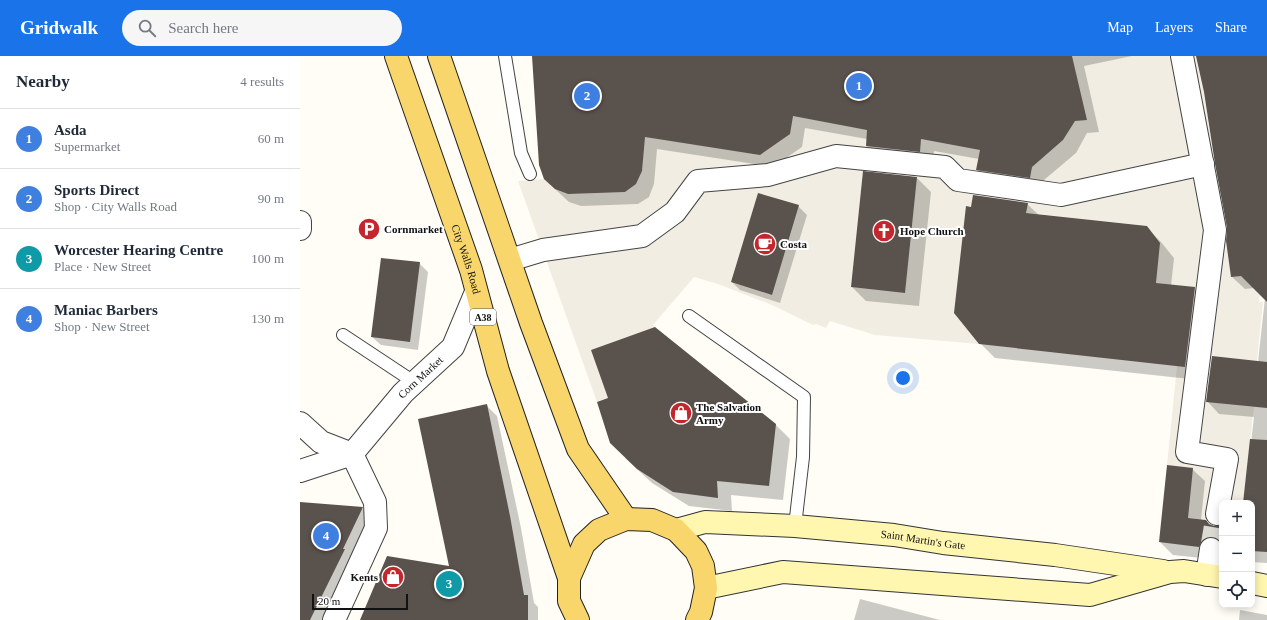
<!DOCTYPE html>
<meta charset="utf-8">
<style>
body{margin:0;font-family:"Times New Roman",serif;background:#f6f6f7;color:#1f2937}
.controls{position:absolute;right:12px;bottom:12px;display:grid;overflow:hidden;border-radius:8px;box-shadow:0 2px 10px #0003}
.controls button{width:36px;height:36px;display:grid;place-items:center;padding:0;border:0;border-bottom:1px solid #e0e1e3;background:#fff;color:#1f2937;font:20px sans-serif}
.scale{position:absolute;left:12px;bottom:10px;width:96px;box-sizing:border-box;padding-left:4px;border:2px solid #111;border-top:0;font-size:11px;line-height:14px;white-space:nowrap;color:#111;-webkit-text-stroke:3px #fff;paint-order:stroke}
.you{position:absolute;left:603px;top:322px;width:14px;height:14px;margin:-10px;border:3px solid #fff;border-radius:50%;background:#1a73e8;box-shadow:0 0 0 6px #1a73e833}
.badge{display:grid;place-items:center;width:26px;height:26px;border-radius:50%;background:#1a73e8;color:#fff;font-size:13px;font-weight:700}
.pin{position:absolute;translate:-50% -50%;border:2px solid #fff;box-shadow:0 1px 4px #0006}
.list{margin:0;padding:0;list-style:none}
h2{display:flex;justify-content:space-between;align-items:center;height:52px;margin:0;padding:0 16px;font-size:17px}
h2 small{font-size:13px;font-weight:400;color:#747a83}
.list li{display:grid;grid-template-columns:26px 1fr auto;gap:12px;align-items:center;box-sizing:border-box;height:60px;padding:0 16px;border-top:1px solid #e0e1e3}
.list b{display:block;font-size:15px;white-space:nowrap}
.list p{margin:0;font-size:13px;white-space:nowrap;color:#747a83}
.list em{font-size:13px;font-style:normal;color:#747a83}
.icon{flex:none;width:22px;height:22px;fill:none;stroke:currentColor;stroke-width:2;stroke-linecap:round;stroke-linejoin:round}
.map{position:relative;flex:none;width:967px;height:564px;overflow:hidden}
header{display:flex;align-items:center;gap:24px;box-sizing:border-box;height:56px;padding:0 20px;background:#1a73e8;color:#fff}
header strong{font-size:19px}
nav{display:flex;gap:22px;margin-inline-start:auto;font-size:14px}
.search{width:280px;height:36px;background:#f6f6f7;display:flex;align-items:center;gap:10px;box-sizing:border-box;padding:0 14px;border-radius:22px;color:#747a83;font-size:15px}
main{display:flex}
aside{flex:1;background:#fff}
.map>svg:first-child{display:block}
.plaza{fill:#f1ede2;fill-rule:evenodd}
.shadow{fill:#0003}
.building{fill:#5a524d}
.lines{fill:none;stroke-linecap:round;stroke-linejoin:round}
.street-tunnel{stroke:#dbdad3;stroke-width:22;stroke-dasharray:22 11;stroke-linecap:butt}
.lane-casing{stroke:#444;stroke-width:14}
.street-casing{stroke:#444;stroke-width:24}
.secondary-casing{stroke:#333;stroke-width:24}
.primary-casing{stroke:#222;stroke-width:24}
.lane{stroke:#fff;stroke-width:12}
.street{stroke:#fff;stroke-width:22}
.secondary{stroke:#fff6b0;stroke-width:22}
.primary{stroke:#f9d66b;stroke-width:22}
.labels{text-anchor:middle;stroke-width:4;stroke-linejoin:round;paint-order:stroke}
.shield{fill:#fff;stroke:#585858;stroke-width:1}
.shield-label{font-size:10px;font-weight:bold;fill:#111}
.poi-label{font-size:11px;font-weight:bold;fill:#111;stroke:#fff;text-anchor:start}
.street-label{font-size:11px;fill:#111;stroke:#fff}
</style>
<header>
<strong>Gridwalk</strong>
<div class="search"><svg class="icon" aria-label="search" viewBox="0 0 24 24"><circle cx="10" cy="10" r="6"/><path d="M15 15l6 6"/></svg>Search here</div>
<nav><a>Map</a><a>Layers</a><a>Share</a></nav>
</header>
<main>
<aside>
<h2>Nearby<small>4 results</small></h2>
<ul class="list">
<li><span class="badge" style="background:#3f7fe0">1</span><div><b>Asda</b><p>Supermarket</p></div><em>60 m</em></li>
<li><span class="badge" style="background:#3f7fe0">2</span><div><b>Sports Direct</b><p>Shop · City Walls Road</p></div><em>90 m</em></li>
<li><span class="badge" style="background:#0f9aa8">3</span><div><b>Worcester Hearing Centre</b><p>Place · New Street</p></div><em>100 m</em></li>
<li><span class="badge" style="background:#3f7fe0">4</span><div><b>Maniac Barbers</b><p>Shop · New Street</p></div><em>130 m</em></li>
</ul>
</aside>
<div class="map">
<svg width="967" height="564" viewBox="0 0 967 564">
<rect width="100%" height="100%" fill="#fffdf5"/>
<!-- plaza -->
<path class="plaza" d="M772 0H896L904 36 931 221 941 220 960 239 959 246H963L957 305 908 300 903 345 954 351 943 447H922V465L888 462 867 409 877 310H887L896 232 856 227 860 187 847 170 666 150 679 288 575 279 530 265 526 272 516 268 513 269 472 249 418 228 394 221 353 269 355 271 308 342 297 346 218 125 244 123 255 133 268 138 325 136 336 128 342 115 343 102 341 80 493 60 680 94 677 109 745 100 763 84 768 76 766 66 787 63ZM563 114 617 120 605 237 551 231ZM458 138 471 239 431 226Z"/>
<!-- shadow -->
<path class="shadow" d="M233 0H832L784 10 799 76 787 77 776 97 744 124 743 134 690 126 677 114 679 103 634 95 632 108 579 103 567 90V83L505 72 502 91 473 111 357 93 354 128 349 141 338 148 281 150 269 146 244 123Z
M897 0H967V507L952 506V447H944L954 361 919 358 907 345 958 306 965 242 954 232 945 233 932 221 927 185 928 172 905 36Z
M617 122 631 136 619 250 566 245 552 231Z
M727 148 739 159 846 171 861 186 874 202 871 230 895 232 909 246 899 324 695 302 680 287Z
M498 150 507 159 480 247 440 234 432 226Z
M119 207 128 216 118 294 81 289 72 281Z
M186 349 197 360 221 472 234 547 238 551V564H65L150 511Z
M475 368 490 383 483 444 431 439 432 455 389 450 352 427 325 402Z
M892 413 905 425 901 464 906 465 910 469 915 471H922V493L919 494 911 503 873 499 860 486Z
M0 448 62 452 73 463 30 564H0Z
M560 543 640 564H554Z
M940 554 967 559V564H939Z"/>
<!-- building -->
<path class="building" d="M232 0H772L787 64 775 65 763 84 732 111 730 122 676 114 680 94 621 83 620 96 566 90 567 74 493 60 490 78 460 99 345 81 342 115 336 128 325 136 268 138 255 133 244 123 239 109Z
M896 0H967V246L941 220 931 221 926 185 927 172 915 108 904 36Z
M563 115 617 121 605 237 551 231Z
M458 137 499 149 472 239 431 226Z
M673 139 728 147 726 157 847 170 860 187 856 227 895 231 885 311 679 288 654 257 666 150 671 151Z
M81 202 120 206 110 286 71 281Z
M355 271 476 368 469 430 417 425 418 442 373 436 337 413 310 387 297 346 308 342 291 294Z
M912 300 967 306V352L906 346Z
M187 348 210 460 224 539H228V564H60L87 500 149 510 118 363Z
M950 383 967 384V496L952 495V447H943Z
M867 409 893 412 888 462 906 464 909 468 914 470 922 469V488L918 483 913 481 906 482 902 485 899 491 859 486Z
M0 446 63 451 43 493H45L10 564H0Z"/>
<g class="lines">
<!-- street-tunnel -->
<path class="street-tunnel" d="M911 493 917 458"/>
<!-- lane casing -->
<g class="lane-casing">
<path id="lane" d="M205 0 221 97 230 118
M389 260 504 341 503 401 495 470
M43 279 114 326"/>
</g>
<!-- street casing -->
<g class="street-casing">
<g id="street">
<path d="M882 0 915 174 887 396 927 403 917 458"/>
<path d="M0 166V173"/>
<path d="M210 204 243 194 342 180 375 156 398 125 468 119 536 100 645 111 658 124 761 139 903 108"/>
<path d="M0 367 21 386 52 398"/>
<path id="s1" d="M52 398 103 337 153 291 176 236"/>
<path d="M0 415 52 398"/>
<path d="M907 519 911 493"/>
<path d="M34 564 76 472 75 446 52 398"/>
</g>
</g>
<!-- secondary casing -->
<g class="secondary-casing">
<g id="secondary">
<path id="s2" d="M376 474 405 466 495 470 594 479 643 487 755 499 863 515"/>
<path d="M952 527 967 530"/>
<path d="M406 532 483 516 790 539 870 516 884 515 922 521"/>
</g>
</g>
<!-- primary casing -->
<g class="primary-casing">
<g id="primary">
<path id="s3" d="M96 0 171 214 198 315 269 522"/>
<path d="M139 0 231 267 278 393 326 463"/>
<path d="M278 564 269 545V522L284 488 299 474 326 463 352 464 376 474 396 495 403 510 406 532 401 556 397 564"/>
</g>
</g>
<!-- lane -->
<use href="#lane" class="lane"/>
<!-- street -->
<use href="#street" class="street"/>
<!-- secondary -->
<use href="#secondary" class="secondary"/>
<!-- primary -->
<use href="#primary" class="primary"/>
</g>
<!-- icons -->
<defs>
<g id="parking-disc" transform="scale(1.15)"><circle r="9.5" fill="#c4262e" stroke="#fff"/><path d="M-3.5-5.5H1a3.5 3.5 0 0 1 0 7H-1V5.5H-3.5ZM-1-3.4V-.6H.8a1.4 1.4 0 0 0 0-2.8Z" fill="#fff"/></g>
<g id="church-disc" transform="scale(1.15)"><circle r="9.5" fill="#c4262e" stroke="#fff"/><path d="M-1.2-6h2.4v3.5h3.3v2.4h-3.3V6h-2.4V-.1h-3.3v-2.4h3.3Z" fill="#fff"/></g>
<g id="cafe-disc" transform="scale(1.15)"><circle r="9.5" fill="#c4262e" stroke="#fff"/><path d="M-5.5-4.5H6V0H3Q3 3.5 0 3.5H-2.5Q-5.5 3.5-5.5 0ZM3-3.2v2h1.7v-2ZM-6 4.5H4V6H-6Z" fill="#fff"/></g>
<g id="shop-disc" transform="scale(1.15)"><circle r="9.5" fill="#c4262e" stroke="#fff"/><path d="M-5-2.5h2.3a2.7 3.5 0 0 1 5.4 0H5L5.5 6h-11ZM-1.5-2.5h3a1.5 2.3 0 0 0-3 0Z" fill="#fff"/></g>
</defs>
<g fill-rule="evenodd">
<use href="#parking-disc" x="69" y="173"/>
<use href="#church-disc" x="584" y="175"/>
<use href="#cafe-disc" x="465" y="188"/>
<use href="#shop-disc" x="381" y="357"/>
<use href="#shop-disc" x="93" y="521"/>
</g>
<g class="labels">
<!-- shield labels -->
<rect class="shield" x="170" y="253" width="26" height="16" rx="3"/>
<g class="shield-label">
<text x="183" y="265">A38</text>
</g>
<!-- poi labels -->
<g class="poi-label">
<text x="84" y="177">Cornmarket</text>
<text x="600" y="179">Hope Church</text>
<text x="480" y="192">Costa</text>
<text x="396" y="355">The Salvation<tspan x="396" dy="13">Army</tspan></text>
<text x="78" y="525" text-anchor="end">Kents</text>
</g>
<!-- street labels -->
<g class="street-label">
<text dy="4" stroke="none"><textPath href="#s3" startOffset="215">City Walls Road</textPath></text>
<text dy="4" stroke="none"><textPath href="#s1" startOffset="103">Corn Market</textPath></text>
<text dy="4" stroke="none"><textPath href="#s2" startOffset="249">Saint Martin's Gate</textPath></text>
</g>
</g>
</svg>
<div class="controls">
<button>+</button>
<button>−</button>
<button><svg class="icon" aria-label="locate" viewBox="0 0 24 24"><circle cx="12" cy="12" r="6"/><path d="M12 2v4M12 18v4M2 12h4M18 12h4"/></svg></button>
</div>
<div class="scale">20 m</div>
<div class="you"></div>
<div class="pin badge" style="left:559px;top:30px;background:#3f7fe0">1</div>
<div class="pin badge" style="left:287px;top:40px;background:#3f7fe0">2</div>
<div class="pin badge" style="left:149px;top:528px;background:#0f9aa8">3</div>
<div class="pin badge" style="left:26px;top:480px;background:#3f7fe0">4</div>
</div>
</main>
